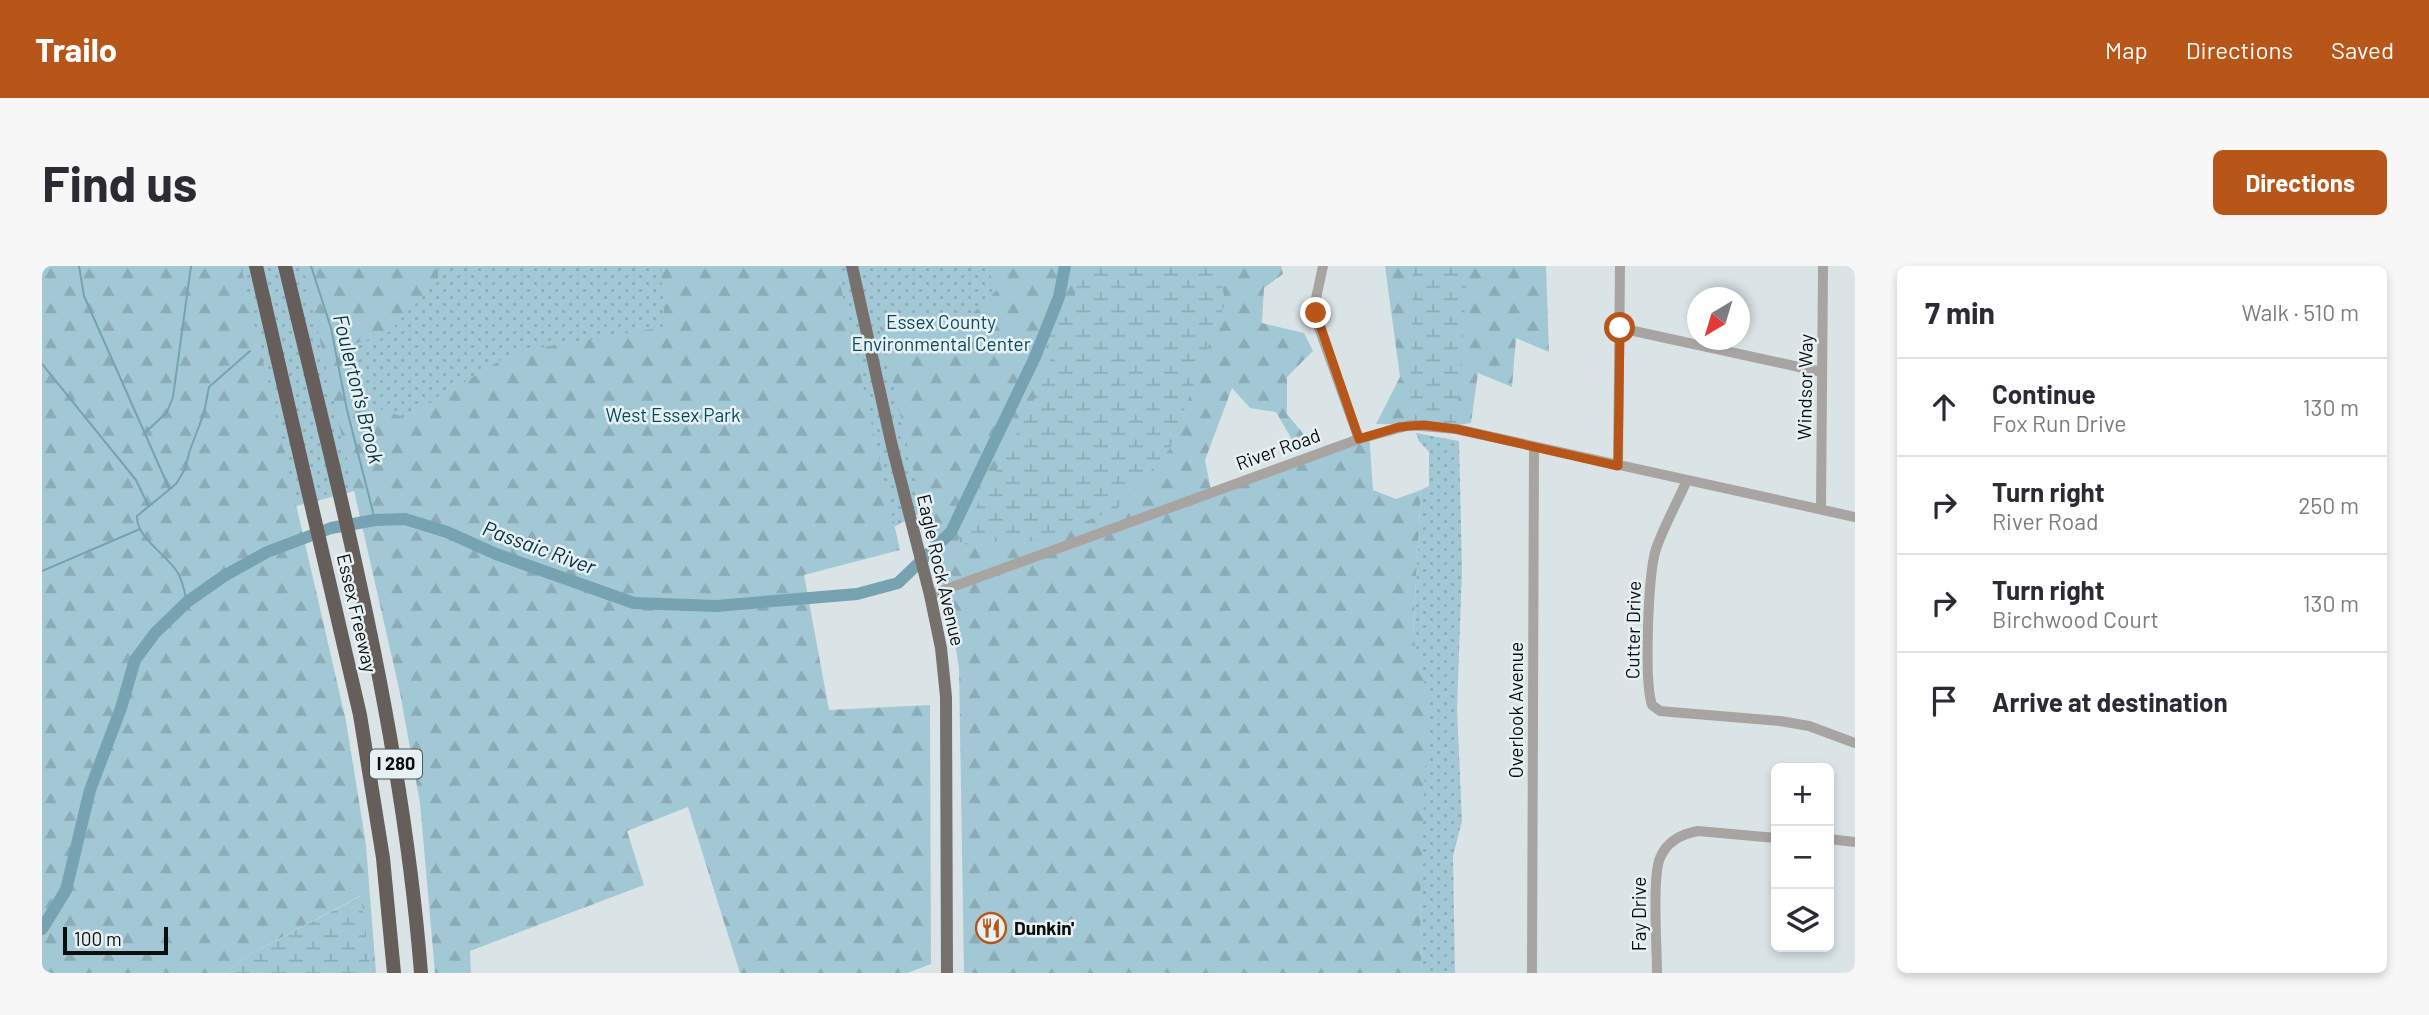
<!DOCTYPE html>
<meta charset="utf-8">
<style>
body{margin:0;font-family:Barlow,sans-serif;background:#f7f7f7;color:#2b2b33}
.controls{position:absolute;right:21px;bottom:21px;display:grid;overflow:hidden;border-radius:10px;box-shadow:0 4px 10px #0003}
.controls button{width:63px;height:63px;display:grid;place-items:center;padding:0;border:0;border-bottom:2px solid #e1e1e2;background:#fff;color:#2b2b33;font:35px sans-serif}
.compass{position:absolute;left:1645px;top:21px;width:63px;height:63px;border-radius:50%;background:#fff;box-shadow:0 4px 10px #0003;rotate:218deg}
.scale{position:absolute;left:21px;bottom:18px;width:105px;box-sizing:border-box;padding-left:7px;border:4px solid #0b0e0f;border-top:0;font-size:19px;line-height:24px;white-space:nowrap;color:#0b0e0f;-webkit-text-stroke:5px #e7f1f4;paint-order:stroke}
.stop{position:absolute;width:21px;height:21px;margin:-16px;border:5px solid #b85619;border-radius:50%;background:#fff}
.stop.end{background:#b85619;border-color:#fff;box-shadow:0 2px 7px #0008}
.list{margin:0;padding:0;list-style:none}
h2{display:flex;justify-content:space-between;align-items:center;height:91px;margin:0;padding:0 28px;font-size:30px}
h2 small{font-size:23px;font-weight:400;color:#7c7c81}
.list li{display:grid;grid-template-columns:46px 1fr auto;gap:21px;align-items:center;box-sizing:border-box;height:98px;padding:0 28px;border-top:2px solid #e1e1e2}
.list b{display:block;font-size:26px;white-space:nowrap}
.list p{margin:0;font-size:23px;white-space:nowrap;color:#7c7c81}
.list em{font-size:23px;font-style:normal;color:#7c7c81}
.icon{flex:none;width:38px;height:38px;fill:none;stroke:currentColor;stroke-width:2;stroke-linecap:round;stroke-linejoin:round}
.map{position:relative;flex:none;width:1813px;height:707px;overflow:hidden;border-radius:10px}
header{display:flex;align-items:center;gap:42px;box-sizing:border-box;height:98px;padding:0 35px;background:#b85619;color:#fff}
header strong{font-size:33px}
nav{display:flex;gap:38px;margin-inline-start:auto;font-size:24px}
.intro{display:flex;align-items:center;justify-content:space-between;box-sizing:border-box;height:168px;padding:0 42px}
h1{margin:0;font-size:49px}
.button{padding:18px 32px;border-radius:10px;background:#b85619;color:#fff;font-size:24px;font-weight:700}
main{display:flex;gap:42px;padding:0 42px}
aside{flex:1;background:#fff;border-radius:10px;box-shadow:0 4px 10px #0003}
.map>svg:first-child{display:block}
.green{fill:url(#green-dots)}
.forest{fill:url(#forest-firs)}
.wetland{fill:url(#wetland-marsh)}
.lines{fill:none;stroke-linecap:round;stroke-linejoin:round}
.stream{stroke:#76a2b1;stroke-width:2}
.river{stroke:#76a2b1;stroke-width:12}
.minor{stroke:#a8a4a2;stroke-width:10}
.major{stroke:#77716d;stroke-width:12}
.highway{stroke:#665e5b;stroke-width:14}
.route{stroke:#b85619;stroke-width:9}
.labels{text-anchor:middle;stroke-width:5;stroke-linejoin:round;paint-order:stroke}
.shield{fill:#e7f1f4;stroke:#4d5254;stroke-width:2}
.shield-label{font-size:18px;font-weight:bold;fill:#0b0e0f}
.park-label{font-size:19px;fill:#08495a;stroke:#e7f1f4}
.street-label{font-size:19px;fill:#0b0e0f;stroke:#e7f1f4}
.poi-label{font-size:19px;font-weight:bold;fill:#0b0e0f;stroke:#e7f1f4;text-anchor:start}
.water-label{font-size:21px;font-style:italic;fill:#06313d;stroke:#e7f1f4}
</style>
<header>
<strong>Trailo</strong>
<nav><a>Map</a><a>Directions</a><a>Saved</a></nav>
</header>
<div class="intro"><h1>Find us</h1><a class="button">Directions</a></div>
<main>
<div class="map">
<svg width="1813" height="707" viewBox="0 0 1813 707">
<defs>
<pattern id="green-dots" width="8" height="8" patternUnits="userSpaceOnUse" patternTransform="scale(1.75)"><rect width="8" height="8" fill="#a3c8d5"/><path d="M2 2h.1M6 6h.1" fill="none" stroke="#8babb6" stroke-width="1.8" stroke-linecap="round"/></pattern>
<pattern id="forest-firs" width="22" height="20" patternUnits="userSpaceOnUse" patternTransform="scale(1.75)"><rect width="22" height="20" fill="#a3c8d5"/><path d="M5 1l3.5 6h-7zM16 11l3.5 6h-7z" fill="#8babb6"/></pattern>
<pattern id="wetland-marsh" width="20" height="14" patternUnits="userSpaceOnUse" patternTransform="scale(1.75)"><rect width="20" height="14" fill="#a3c8d5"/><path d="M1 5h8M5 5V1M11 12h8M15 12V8" fill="none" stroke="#8babb6"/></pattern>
</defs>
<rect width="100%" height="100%" fill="#dae4e7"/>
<!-- green -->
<path class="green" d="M0 0H996L886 243 812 282 370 210 251 241Z
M1374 167 1417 175 1420 302 1415 443 1420 555 1411 590 1413 707H1380L1371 371 1379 224 1387 220V186L1377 175Z"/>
<!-- forest -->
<path class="forest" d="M0 0H199L304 455 324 579 334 707H329L318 630 208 688 184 707H0Z
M261 0H396V13L347 66 310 79 324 138 363 152 472 86 623 61 619 0H794L858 284 762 309 787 444 888 439 889 698 865 707H698L646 541 585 565 602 619 428 685 429 707H393L378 537 358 427Z
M944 0H1239L1241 8 1222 22 1220 57 1262 67 1271 85 1245 111V148L1268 176 1255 182 1234 146 1208 142 1190 122 1163 194 1169 224 1327 167 1331 224 1354 233 1379 224 1371 370 1386 432 1378 633 1380 707H922L917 402 909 352 887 272 838 61 927 51 955 24Z
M1343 0H1504L1507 86 1474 72 1470 121 1436 107 1429 157 1415 159 1334 158 1358 111Z"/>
<!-- wetland -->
<path class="wetland" d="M1037 0H1177L1183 37 1127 184 1075 243 991 276 975 271 931 281 916 275 1009 102 1004 59 1032 36Z
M1371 0H1426L1414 163 1368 159Z
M319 630 329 707H184L208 688Z"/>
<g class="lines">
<!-- stream -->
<path class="stream" d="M37 0 42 30 127 222
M269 0 289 62 305 144 333 254
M0 98 94 214 106 239
M104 166 125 146 131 131 149 0
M0 305 98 263
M145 336C143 328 141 317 137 309 127 289 94 273 95 250L134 218 143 203 148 184 162 147 167 121 208 85"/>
<!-- river -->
<path class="river" d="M0 663 24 624 48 524 79 442 93 394 113 367 145 336 182 310 225 286 289 262 333 254 363 253 405 266 454 288 592 337 674 340 815 328 856 317 909 266 993 91 1017 31 1023 0"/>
<!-- minor -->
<path class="minor" d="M1281 0 1273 37 1275 56 1317 173
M1578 62 1780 106
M1576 199 1578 0
M1645 214C1635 237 1622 260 1614 283 1606 308 1602 415 1610 439L1618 445 1629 446 1738 455 1767 460 1813 477
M1779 243 1781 0
M888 329 1317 173 1368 159 1414 163 1813 251
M1787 573 1813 576
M1490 707 1492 181
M1615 707C1615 683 1610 610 1618 592 1625 575 1639 568 1656 565L1734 572"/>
<!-- major -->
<path class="major" d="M810 0 850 180 888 329 899 382 904 431 905 707"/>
<!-- highway -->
<path class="highway" d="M214 0 318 449 341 592 352 707
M243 0C299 233 360 467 379 707"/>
</g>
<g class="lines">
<!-- route -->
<path class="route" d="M1274 47 1317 173 1357 161 1382 159 1414 163 1576 200 1578 62"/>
</g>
<!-- icons -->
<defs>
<g id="restaurant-ring" transform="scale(1.575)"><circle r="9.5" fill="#e7f1f4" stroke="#b85619" stroke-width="1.5"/><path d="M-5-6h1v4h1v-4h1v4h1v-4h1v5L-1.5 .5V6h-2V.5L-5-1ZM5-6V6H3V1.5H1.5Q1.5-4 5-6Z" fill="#b85619"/></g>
</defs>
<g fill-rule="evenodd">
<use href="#restaurant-ring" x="949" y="662"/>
</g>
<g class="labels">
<!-- shield labels -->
<rect class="shield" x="328" y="483.5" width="52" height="29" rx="5"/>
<g class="shield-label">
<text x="354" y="504">I 280</text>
</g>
<!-- park labels -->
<g class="park-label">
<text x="899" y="63">Essex County<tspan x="899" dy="22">Environmental Center</tspan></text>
<text x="631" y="156">West Essex Park</text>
</g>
<!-- street labels -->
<g class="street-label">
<text transform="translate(1763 121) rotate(-89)" y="7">Windsor Way</text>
<text transform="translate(1236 183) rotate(-20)" y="7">River Road</text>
<text transform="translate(899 304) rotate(77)" y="7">Eagle Rock Avenue</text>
<text transform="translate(315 347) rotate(77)" y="7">Essex Freeway</text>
<text transform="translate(1591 364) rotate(-89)" y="7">Cutter Drive</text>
<text transform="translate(1474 444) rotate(-90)" y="7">Overlook Avenue</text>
<text transform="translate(1597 648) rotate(-90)" y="7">Fay Drive</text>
</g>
<!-- poi labels -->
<g class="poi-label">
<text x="972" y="669">Dunkin'</text>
</g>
<!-- water labels -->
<g class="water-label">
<text transform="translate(316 123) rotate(76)" y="7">Foulerton's Brook</text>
<text transform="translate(497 282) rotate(20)" y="7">Passaic River</text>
</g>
</g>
</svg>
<div class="controls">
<button>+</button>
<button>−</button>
<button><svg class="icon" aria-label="layers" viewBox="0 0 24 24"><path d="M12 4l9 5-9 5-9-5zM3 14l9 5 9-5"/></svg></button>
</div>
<svg class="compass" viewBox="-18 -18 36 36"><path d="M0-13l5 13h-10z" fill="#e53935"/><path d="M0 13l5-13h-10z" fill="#7c7c81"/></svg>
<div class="scale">100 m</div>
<div class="stop" style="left:1578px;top:62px"></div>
<div class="stop end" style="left:1274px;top:47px"></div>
</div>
<aside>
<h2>7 min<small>Walk · 510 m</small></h2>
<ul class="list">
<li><svg class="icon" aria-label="ahead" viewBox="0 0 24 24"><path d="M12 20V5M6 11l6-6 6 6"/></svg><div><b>Continue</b><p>Fox Run Drive</p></div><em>130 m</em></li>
<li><svg class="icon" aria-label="right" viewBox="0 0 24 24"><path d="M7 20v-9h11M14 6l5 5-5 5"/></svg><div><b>Turn right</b><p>River Road</p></div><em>250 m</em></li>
<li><svg class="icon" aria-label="right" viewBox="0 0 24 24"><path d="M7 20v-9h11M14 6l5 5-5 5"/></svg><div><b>Turn right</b><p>Birchwood Court</p></div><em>130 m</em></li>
<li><svg class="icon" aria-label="arrive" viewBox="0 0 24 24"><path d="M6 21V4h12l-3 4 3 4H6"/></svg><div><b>Arrive at destination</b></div></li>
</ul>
</aside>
</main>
